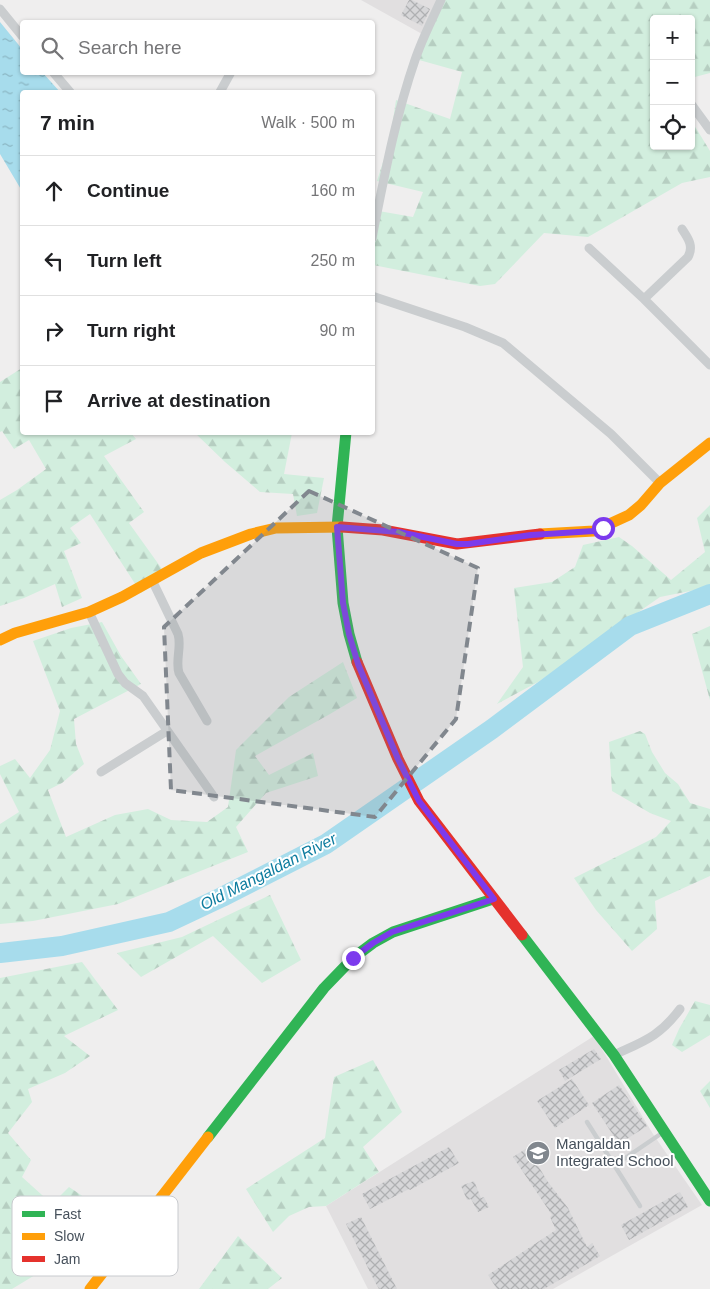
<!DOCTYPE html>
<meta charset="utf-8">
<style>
body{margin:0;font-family:Arial,sans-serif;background:#f6f6f6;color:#202124}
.controls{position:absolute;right:15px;top:15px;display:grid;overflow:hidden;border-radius:5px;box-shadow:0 1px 4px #0004}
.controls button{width:45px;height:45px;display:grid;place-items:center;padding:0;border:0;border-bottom:1px solid #e0e0e0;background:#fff;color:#202124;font:25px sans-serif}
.stop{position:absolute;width:15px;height:15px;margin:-11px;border:4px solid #7c3aed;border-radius:50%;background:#fff}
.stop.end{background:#7c3aed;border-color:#fff;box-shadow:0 1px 5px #0008}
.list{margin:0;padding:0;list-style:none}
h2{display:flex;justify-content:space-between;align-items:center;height:65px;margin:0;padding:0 20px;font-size:21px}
h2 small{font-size:16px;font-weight:400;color:#757577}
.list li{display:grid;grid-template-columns:32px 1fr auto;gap:15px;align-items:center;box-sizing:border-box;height:70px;padding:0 20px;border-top:1px solid #e0e0e0}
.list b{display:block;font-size:19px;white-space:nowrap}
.list em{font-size:16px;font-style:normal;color:#757577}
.icon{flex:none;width:28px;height:28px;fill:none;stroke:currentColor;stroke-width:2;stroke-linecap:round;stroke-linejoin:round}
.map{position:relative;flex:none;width:710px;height:1289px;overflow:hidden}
.search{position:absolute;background:#fff;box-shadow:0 1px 4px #0004;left:20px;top:20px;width:355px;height:55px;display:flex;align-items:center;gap:12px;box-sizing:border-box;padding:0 18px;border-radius:5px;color:#757577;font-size:19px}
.panel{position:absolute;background:#fff;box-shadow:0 1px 4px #0004;left:20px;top:90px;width:355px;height:345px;border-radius:5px}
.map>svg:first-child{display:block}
.education{fill:#e1dfe0}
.forest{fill:url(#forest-firs)}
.water{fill:url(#water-ripples)}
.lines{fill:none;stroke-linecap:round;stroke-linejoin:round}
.river{stroke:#a7dcec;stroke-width:20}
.building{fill:url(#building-cross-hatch)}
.lane{stroke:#cacdcf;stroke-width:4.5}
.street{stroke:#cacdcf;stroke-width:9}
.fast{stroke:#30b455;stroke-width:11}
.slow{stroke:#ff9f0a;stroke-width:11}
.jam{stroke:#e5322d;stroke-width:11}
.route{stroke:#7c3aed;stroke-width:6}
.marked{fill:#81878e;fill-opacity:0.2;stroke:#81878e;stroke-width:4;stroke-dasharray:10 6;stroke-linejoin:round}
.labels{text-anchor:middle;stroke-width:4;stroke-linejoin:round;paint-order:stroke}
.poi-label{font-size:15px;fill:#46505b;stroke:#fff;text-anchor:start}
.water-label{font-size:16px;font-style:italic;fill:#0d7c9f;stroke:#fff}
.key{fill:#fff;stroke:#c8cace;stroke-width:1}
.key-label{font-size:14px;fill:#46505b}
</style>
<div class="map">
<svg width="710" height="1289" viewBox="0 0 710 1289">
<defs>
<pattern id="forest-firs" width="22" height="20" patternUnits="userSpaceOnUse" patternTransform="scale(1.25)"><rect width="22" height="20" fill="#d2eede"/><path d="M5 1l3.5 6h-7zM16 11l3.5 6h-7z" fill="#b6cec1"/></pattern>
<pattern id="water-ripples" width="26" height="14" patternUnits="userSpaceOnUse" patternTransform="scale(1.25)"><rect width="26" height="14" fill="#a7dcec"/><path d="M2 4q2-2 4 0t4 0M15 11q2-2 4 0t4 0" fill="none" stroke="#8ab5c2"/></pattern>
<pattern id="building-cross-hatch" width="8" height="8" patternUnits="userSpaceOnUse" patternTransform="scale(1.25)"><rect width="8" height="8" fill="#d6d6d8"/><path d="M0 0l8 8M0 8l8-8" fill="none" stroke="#afb0b2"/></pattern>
</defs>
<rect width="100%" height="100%" fill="#efeeee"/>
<!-- education -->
<path class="education" d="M361 0H437L422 34Z
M594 1036 653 1134 702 1205 553 1289H368L326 1206Z"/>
<!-- forest -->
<path class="forest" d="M437 0H710V73L691 78V19H654V146H691V120L710 151V177L682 183 588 237 544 233 495 284 480 286 373 265V210L413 217 423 192 377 181 390 140 396 100 450 119 462 72 412 58Z
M22 368V432L131 433 136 439 104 456 144 512 129 523 167 576 141 593 90 514 70 528 81 543 64 551 82 598 62 607 55 584 24 598 0 606V500L17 490 46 469 29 440 14 449 2 431 0 432V382Z
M195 433H292L284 474 324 478 317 513 297 516 293 494 260 492 225 462Z
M710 505V587L660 597 538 682 497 704 523 667 514 588 552 582 575 567 583 545 619 537 632 546 671 580 705 552 697 518Z
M102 622 121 656 141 684 74 719 76 744 84 764 62 783 48 790 66 837 115 815 148 809 171 820 207 822 228 807 236 750 289 697 343 662 357 698 330 714 255 756 269 775 313 753 318 776 266 793 236 827 248 852 118 904 33 921 0 924V824L19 812 0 774V766L15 759 30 778 50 750 60 711 33 641 71 628Z
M710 626V700L692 634Z
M640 731 645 734 652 752 665 773 678 784 690 803 710 809V876L655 901 657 929 632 951 596 910 574 878 656 837 671 821 650 813 612 791 609 742Z
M270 895 301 960 262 983 213 936 141 977 117 953 182 937Z
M82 962 118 1010 64 1036 90 1056 65 1073 28 1089 32 1102 8 1133 31 1160 22 1177 52 1204 69 1187 102 1209 63 1258 12 1289H0V978Z
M695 1001 710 1005V1035L682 1052 672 1045 679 1029Z
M373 1060 402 1112 363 1147 379 1172 326 1206 309 1207 289 1216 273 1232 246 1189 325 1138 334 1077Z
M710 1081V1108L700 1091Z
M238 1236 282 1278 268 1289H199Z"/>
<!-- water -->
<path class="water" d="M0 22 22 49V72L43 73 60 92H22V191L0 154Z"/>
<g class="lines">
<!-- river -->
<path class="river" d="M0 953 62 946 169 922 222 897 326 844 492 729 630 626 710 594"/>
</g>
<!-- building -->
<path class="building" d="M409 0H412L430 9 422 26 401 15Z
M594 1049 601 1059 565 1081 559 1070Z
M572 1079 589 1105 555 1128 537 1101Z
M619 1085 647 1126 619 1144 592 1103Z
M449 1147 459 1163 410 1190 409 1189 370 1209 362 1194Z
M527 1148 548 1182 568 1208 587 1247 592 1243 600 1256 544 1289H497L488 1275 556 1230 550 1217 552 1215 513 1157Z
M474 1181 481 1198 484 1197 489 1207 478 1212 471 1199 467 1200 461 1186Z
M680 1192 688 1207 629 1240 621 1225Z
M361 1217 397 1289H379L375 1282 346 1224Z"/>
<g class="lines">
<!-- lane -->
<path class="lane" d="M587 1122 640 1206
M615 1165 662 1133"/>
<!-- street -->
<path class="street" d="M0 9 22 36
M53 72 70 92
M220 92 231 72
M691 104 710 130
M372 238C384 178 395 118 415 60 422 39 432 20 441 0
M589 248 644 299 710 365
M372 296 465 327 503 343 611 434 660 483
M644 299 688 257C694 246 688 238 682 229
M152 580 178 634C182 647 175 660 179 673L207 721
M89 612 118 674 125 683 143 696 214 797
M101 772 167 731
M614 1055C644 1041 659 1037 680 1009"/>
<!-- fast -->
<path class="fast" d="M346 432 337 527 343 603 349 634 357 662
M522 935 614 1055 710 1201
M208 1137 324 988 353 958 373 943 393 932 493 899"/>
<!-- slow -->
<path class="slow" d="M540 534 594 531 629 515 641 505 660 483 710 443
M0 640 15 633 89 612 122 597 201 553 251 534 276 528 342 527
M90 1289 208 1137"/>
<!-- jam -->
<path class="jam" d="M342 527 383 530 457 544 540 534
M357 662 398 759 419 801 522 935"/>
</g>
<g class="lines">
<!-- route -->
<path class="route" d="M353 958 373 943 392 932 494 899 419 801 398 759 358 664 349 634 343 603 337 527 399 532 457 544H468L531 535 594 531 603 528"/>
</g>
<!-- marked area -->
<path class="marked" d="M309 491 478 568 456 719 375 817 171 790 164 627Z"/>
<!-- icons -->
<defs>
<g id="school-disc" transform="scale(1.25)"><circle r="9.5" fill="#81878e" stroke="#fff"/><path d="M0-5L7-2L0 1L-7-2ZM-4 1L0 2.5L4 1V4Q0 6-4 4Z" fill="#fff"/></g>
</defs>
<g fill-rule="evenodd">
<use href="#school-disc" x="538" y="1153"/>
</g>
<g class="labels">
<!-- poi labels -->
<g class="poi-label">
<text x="556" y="1149">Mangaldan<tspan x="556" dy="17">Integrated School</tspan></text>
</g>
<!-- water labels -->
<g class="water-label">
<text transform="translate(268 871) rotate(-27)" y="6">Old Mangaldan River</text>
</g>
</g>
<!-- legend -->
<rect x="12" y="1196" width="166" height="80" rx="8" class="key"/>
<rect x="22" y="1211" width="23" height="6" fill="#30b455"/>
<rect x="22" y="1233" width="23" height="7" fill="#ff9f0a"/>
<rect x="22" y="1256" width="23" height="6" fill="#e5322d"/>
<g class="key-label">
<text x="54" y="1219">Fast</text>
<text x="54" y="1241">Slow</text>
<text x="54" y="1264">Jam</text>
</g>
</svg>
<div class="controls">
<button>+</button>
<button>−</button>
<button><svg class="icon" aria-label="locate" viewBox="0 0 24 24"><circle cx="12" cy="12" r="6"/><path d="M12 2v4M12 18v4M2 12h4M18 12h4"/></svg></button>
</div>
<div class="stop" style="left:603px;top:528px"></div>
<div class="stop end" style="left:353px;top:958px"></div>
<div class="search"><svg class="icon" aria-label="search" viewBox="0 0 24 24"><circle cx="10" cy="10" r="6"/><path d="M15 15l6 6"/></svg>Search here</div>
<section class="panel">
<h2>7 min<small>Walk · 500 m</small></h2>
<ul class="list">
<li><svg class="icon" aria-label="ahead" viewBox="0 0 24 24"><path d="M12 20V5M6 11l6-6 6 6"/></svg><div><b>Continue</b></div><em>160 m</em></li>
<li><svg class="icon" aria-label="left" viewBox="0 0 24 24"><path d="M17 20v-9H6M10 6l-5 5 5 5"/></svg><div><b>Turn left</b></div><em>250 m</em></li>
<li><svg class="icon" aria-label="right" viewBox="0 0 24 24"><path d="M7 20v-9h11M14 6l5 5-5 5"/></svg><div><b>Turn right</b></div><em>90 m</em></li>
<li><svg class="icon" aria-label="arrive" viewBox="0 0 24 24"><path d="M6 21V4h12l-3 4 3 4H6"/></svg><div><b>Arrive at destination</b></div></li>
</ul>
</section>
</div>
